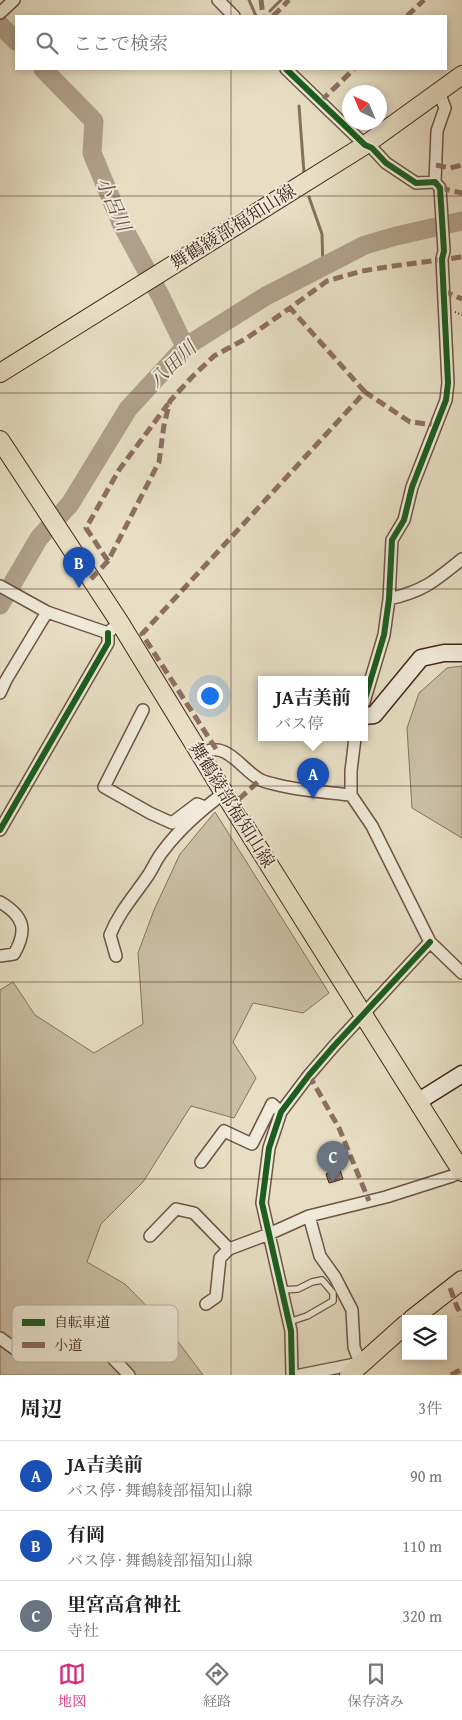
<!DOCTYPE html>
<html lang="ja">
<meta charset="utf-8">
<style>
body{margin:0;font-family:"Gentium Book Plus","Noto Serif JP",serif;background:#f2f2f2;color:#222}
.controls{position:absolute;right:15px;bottom:15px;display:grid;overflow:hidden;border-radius:0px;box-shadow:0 2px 8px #0003}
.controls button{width:45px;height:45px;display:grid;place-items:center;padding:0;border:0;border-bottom:1px solid #e0e0e0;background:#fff;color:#222;font:25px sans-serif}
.compass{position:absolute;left:342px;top:85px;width:45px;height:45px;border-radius:50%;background:#fff;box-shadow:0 2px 8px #0003;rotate:316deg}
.you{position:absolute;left:209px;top:695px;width:18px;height:18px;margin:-12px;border:4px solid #fff;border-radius:50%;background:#1a73e8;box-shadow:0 0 0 8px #1a73e833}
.badge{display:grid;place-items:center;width:32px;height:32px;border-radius:50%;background:#db2777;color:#fff;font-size:16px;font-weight:700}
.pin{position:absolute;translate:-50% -41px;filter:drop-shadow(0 1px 2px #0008)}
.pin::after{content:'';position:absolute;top:26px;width:18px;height:15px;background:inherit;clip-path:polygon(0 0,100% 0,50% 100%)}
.popup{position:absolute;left:258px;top:676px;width:110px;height:65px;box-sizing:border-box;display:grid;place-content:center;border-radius:0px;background:#fff;filter:drop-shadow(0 1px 4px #0005);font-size:16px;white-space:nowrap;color:#767676}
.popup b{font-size:19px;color:#222}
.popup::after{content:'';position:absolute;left:50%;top:100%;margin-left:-10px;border:10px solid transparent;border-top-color:#fff}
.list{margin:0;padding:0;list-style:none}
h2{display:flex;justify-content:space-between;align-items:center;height:65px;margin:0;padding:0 20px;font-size:21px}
h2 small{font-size:16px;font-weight:400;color:#767676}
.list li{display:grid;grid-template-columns:32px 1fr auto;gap:15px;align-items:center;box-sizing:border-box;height:70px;padding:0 20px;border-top:1px solid #e0e0e0}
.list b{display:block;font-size:19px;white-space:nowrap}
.list p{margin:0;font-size:16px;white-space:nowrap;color:#767676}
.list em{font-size:16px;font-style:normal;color:#767676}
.icon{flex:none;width:28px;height:28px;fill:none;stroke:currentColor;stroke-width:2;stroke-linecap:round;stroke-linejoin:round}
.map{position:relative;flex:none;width:462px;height:1375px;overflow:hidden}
.search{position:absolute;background:#fff;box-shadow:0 2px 8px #0003;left:15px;right:15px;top:15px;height:55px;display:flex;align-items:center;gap:12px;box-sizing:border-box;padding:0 18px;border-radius:0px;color:#767676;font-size:19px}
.sheet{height:275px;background:#fff}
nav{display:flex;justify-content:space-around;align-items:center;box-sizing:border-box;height:70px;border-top:1px solid #e0e0e0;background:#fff;font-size:14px;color:#767676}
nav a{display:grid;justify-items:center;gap:2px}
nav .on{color:#db2777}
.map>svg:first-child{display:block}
.green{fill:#cbbfa7;stroke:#887261}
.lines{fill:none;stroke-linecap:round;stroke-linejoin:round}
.stream{stroke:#856f5e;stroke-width:3}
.river{stroke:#b09f8b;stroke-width:19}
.building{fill:#998673;stroke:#45261b}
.lane-casing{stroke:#6e5445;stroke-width:8}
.street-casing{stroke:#6e5445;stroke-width:14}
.secondary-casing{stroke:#45261b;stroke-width:19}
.primary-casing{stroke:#45261b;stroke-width:20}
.path{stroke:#45261b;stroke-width:2;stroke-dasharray:1 2.5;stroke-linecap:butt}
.lane{stroke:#efead9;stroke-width:5.5}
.street{stroke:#efead9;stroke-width:11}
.secondary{stroke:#efead9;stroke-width:16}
.primary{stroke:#e7dec4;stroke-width:18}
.quiet{stroke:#8d6e63;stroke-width:5;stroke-dasharray:10 5;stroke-linecap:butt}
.cycleway-casing{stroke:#efead9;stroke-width:9}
.cycleway{stroke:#1b5e20;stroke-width:6}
.grid{fill:none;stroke:#45261b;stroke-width:1;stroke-opacity:0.55}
.labels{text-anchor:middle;stroke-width:4;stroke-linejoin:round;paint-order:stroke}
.street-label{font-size:18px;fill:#45261b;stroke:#efead9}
.water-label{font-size:19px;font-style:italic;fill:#654a3d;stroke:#efead9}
.key{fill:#efead9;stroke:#bcafa0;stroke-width:1}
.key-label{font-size:14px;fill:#45261b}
</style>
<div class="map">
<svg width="462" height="1375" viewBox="0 0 462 1375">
<rect width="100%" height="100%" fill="#e7dec4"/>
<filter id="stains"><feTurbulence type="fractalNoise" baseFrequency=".004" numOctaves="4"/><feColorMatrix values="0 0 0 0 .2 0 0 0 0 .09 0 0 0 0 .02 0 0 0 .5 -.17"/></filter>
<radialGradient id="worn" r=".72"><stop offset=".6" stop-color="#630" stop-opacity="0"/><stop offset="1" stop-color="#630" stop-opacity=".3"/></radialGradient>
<!-- green -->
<path class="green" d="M462 666V838L412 808 407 728 419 693 447 668Z
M215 812 329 993 303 1013 253 1003 233 1042 256 1078 234 1118 191 1106 143 1182 101 1224 87 1262 125 1284 167 1327 203 1375H0V990L13 982 35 1015 94 1053 143 1024 138 953 154 910 180 854Z"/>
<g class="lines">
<!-- stream -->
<path class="stream" d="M249 0 256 16
M270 11 281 0
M299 106 304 173
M309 197 322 234 323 267"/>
<!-- river -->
<path class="river" d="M0 25 16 41
M43 69 94 121 92 153 122 225 161 297 185 347
M0 605 39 538 70 504 128 409 185 347 266 296 365 245 396 236 462 221"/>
</g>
<!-- building -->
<path class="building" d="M340 1170 343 1179 329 1183 326 1174Z"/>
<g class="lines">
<!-- lane casing -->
<g class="lane-casing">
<path id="lane" d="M281 1290 298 1289 312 1282 322 1280 333 1293V1301L307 1316 289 1322"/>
</g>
<!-- street casing -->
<g class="street-casing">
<path id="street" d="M218 0 234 16
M0 13 14 0
M286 69 365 145 372 148 386 163 416 183 435 182 440 188 444 251 442 259 448 383 446 400 412 487 404 520 392 540 389 599 384 635 364 702
M435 182 437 131 445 108 439 92
M0 586 47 612 108 633 112 629
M389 599C424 591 435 581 462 559
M0 693 6 680 47 612
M143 710 104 787 150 813 172 823 197 804 205 807
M355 738 351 771V795L372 826 430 942 462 973
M201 754C226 739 240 768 259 779 264 782 270 783 274 784 299 791 326 792 351 795
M0 830 108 643V633
M0 902C24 916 28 930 14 954L0 956
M116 956 110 935C119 912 135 895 149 874 154 866 157 858 163 851 180 828 201 810 224 793
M201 1162 224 1131 252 1144 272 1104 281 1112
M150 1236 176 1209 194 1213 229 1249
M206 1304 216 1297 220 1258 229 1249 269 1234 309 1216 386 1197 452 1176 462 1171
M0 1338 15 1349 73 1324 104 1349 129 1375
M292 1375 291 1331 262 1203 269 1148 281 1112 309 1075 334 1046 430 942
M300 1375 360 1363 354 1347 352 1310 335 1277 320 1256 309 1216"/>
</g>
<!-- secondary casing -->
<g class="secondary-casing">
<path id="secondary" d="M364 716 374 715 421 658 444 653H462
M419 1101 462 1074"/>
</g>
<!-- primary casing -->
<g class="primary-casing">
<path id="primary" d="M0 373 365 145 462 75
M0 440 120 623 224 793 462 1172
M412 1319 462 1280
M349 1375 406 1324"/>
</g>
<!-- path -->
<path class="path" d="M455 312 462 315"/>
<!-- lane -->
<use href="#lane" class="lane"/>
<!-- street -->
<use href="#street" class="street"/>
<!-- secondary -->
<use href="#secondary" class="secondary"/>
<!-- primary -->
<use href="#primary" class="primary"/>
<!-- quiet -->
<path class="quiet" d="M261 0 263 16
M273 16 289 0
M407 16 424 0
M321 101 354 69
M436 165 450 168 462 165
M440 188 462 193
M443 291 462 299
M365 392 290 308 327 281 362 271 393 266 462 257
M108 561 86 528 119 470 168 404
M91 579 108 561 159 462 164 425 170 401 192 377 214 356 247 338 290 308
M216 749 142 634 365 392 410 422 436 425
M239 799 260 780
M309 1075 339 1128 369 1201
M450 1288 457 1307 462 1316
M451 1375 462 1369"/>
<!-- cycleway casing -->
<g class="cycleway-casing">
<path id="cycleway" d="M286 69 365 145 372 148 386 163 416 183 435 182 440 188 444 251 442 259 448 383 446 400 412 487 404 520 392 540 389 599 384 635 364 702
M0 830 108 643V633
M292 1375 291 1331 262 1203 269 1148 281 1112 309 1075 334 1046 430 942"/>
</g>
<!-- cycleway -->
<use href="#cycleway" class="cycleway"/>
</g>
<!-- grid -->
<path class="grid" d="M231 0V16M231 69V1375M0 196H462M0 393H462M0 589H462M0 786H462M0 982H462M0 1179H462"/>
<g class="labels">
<!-- street labels -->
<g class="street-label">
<text transform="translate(233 227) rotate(-32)" y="6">舞鶴綾部福知山線</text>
<text transform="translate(232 805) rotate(58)" y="6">舞鶴綾部福知山線</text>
</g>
<!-- water labels -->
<g class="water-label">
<text transform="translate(114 204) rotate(66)" y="7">小呂川</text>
<text transform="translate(172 364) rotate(-44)" y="7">八田川</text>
</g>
</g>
<!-- legend -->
<rect x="12" y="1305" width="166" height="57" rx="8" class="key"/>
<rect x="22" y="1319" width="23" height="7" fill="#1b5e20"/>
<rect x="22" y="1342" width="23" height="6" fill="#8d6e63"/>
<g class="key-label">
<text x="54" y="1327">自転車道</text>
<text x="54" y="1350">小道</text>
</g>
<rect width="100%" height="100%" filter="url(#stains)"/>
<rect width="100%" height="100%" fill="url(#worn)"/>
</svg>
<div class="controls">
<button><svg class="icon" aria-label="layers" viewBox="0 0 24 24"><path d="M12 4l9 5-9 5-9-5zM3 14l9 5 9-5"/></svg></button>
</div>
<svg class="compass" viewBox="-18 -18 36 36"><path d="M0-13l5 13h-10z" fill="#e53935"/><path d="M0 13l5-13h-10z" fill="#767676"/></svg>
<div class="you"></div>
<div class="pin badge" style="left:313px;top:799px;background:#1a4fb4">A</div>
<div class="popup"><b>JA吉美前</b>バス停</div>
<div class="pin badge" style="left:79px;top:588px;background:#1a4fb4">B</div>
<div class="pin badge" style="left:333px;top:1182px;background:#6b7280">C</div>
<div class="search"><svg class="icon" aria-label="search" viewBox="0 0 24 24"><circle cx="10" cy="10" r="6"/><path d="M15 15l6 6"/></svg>ここで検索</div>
</div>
<section class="sheet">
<h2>周辺<small>3件</small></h2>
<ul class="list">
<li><span class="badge" style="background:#1a4fb4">A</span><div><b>JA吉美前</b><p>バス停 · 舞鶴綾部福知山線</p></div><em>90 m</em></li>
<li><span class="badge" style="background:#1a4fb4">B</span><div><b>有岡</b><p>バス停 · 舞鶴綾部福知山線</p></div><em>110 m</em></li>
<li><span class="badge" style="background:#6b7280">C</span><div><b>里宮高倉神社</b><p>寺社</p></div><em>320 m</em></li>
</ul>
</section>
<nav>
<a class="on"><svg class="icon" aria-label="map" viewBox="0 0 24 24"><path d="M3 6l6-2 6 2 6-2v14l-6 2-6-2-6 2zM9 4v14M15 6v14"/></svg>地図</a>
<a><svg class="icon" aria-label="directions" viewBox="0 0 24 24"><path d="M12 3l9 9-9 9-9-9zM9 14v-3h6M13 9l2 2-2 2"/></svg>経路</a>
<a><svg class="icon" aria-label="saved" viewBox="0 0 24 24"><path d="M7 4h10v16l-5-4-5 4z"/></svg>保存済み</a>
</nav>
